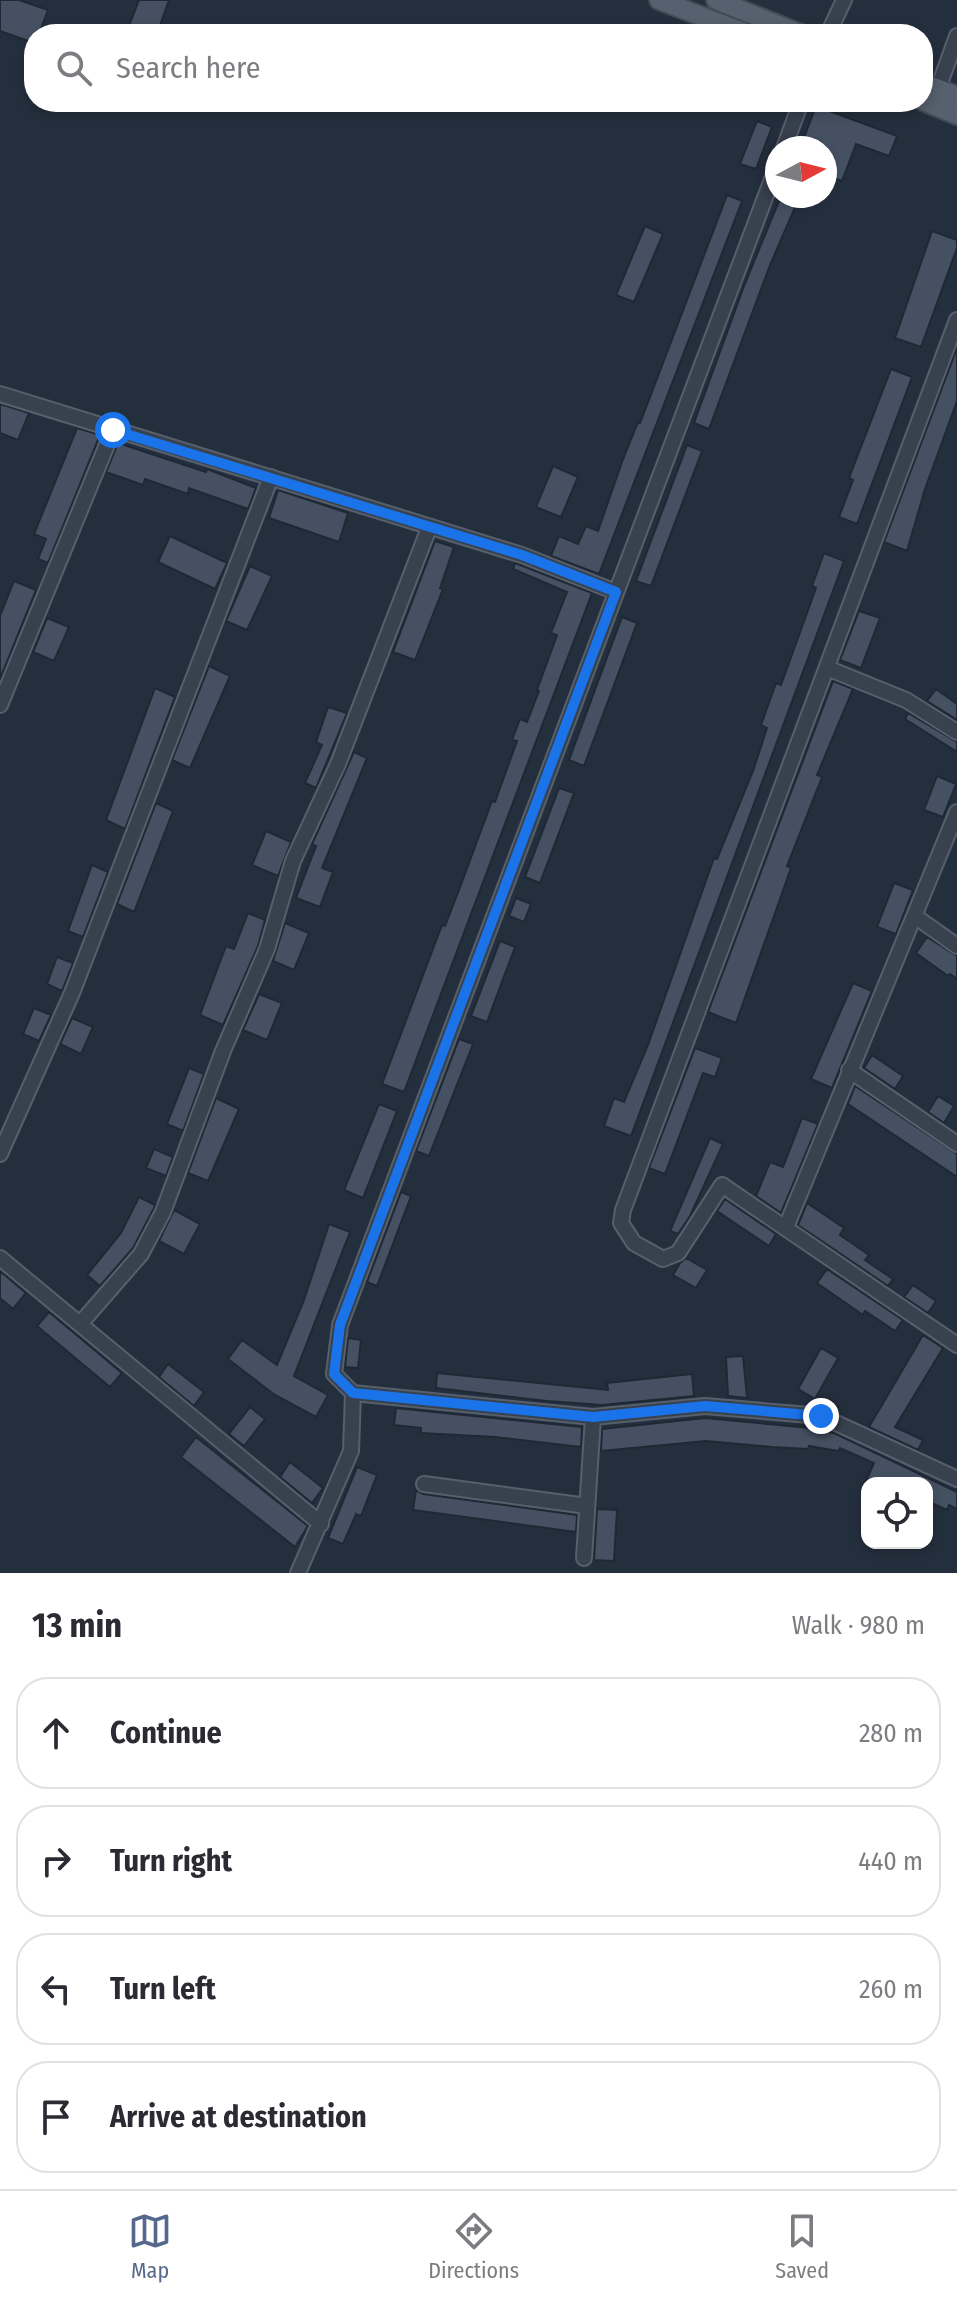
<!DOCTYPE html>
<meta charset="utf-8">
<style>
body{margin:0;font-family:"Fira Sans Condensed",sans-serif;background:#f2f2f3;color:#2b2b33}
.controls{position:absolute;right:24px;bottom:24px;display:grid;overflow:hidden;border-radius:16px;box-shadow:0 4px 12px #0003}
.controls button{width:72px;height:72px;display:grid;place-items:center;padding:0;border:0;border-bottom:2px solid #e1e1e2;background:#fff;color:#2b2b33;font:40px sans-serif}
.compass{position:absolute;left:765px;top:136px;width:72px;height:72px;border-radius:50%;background:#fff;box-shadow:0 4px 12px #0003;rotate:83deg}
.stop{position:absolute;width:24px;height:24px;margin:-18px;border:6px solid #1a73e8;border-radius:50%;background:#fff}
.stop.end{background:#1a73e8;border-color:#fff;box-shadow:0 2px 8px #0008}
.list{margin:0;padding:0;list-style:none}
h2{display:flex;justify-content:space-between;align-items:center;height:104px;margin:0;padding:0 32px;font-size:34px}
h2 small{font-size:26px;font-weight:400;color:#7c7c81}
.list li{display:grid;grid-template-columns:52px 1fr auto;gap:24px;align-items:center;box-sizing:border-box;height:112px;margin:0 16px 16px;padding:0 16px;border:2px solid #e1e1e2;border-radius:32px}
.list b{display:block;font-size:30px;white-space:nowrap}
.list em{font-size:26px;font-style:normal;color:#7c7c81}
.icon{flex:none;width:44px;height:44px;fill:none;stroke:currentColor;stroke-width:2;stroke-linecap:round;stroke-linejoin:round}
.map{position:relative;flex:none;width:957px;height:1573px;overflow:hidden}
.search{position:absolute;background:#fff;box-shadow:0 4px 12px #0003;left:24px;right:24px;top:24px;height:88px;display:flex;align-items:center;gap:20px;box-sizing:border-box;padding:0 28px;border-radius:32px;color:#7c7c81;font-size:30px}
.sheet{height:616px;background:#fff}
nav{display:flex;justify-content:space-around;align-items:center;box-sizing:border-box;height:112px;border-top:2px solid #e1e1e2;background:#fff;font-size:22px;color:#7c7c81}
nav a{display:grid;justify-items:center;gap:4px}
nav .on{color:#56698c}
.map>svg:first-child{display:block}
.building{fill:#455162;stroke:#1f2835;stroke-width:2}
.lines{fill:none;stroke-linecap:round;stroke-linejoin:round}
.minor-casing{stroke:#565f6c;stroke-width:18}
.major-casing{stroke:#414a57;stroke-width:22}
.minor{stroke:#38414e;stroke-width:14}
.major{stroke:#56606e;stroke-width:18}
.route{stroke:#1a73e8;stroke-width:10}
</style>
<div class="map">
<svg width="957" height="1573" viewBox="0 0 957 1573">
<rect width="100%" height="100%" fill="#242f3e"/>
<!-- building -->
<path class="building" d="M0 0H19L48 10 39 34H34V43L0 31Z
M139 0H169L157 34H126Z
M816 106 897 136 889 156 856 144 842 181 825 175V148H800Z
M757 121 772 127 756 169 740 164Z
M727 195 742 201 599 574 551 556 559 536 578 544 586 526 598 531 623 459 638 422 640 423Z
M781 196H800L770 265 709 429 694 423 744 286Z
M645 226 663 234 634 302 616 295Z
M932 231 957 240V248L921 347 895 338Z
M957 348V401L925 489 907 551 884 542Z
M891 369 912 377 857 524 839 517 853 480 849 478Z
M0 404 29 413 18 440 0 433Z
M77 428 100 435 48 563 38 559 46 539 34 534Z
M118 443 206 472 207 469 256 488 248 509 189 488 188 494 145 479 143 485 106 472Z
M687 445 702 451 651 586 636 581Z
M553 466 578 477 561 517 536 507Z
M278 490 348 513 339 542 269 518Z
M170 536 227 563 215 589 158 562Z
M435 541 454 547 440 588 443 589 415 660 393 652Z
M824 553 844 561 631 1136 604 1126 614 1098 624 1102 648 1045 714 858 717 859 753 771 767 728 761 725 776 683 781 685 794 649 816 588 812 586Z
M515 563 592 593 404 1092 382 1084 442 925 445 926 459 890 492 801 495 802 517 741 512 740 520 719 527 722 539 691 537 690 557 635 551 633 567 592 513 569Z
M250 566 272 576 247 630 226 621Z
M14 581 36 590 0 679V616Z
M859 611 880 618 861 668 840 660Z
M622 617 637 623 584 766 569 760Z
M47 618 69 627 54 661 33 652Z
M209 666 230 676 190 768 172 760Z
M833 681 853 689 817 775 822 777 787 866 791 868 736 1023 708 1012Z
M155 688 175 697 125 829 106 820Z
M936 689 957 704V720L927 701Z
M328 707 347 713 316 788 305 783 322 745 316 742Z
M908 713 957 742V752L905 719Z
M354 752 367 758 322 868 333 872 320 907 296 898 316 846 312 844Z
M937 776 956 784 943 817 924 810Z
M559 788 574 793 540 883 525 877Z
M156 803 173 811 134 912 117 904Z
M266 831 291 842 278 876 252 865Z
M92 865 108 872 83 937 68 931Z
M894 883 913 890 896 934 877 927Z
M516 898 531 904 524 922 509 916Z
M248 913 265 920 258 946 223 1025 200 1015 226 946 234 949Z
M285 923 309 933 294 970 273 961Z
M927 937 957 956V979L950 974 948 976 916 953Z
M500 941 515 947 487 1022 471 1016Z
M57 957 73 963 62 991 47 984Z
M853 983 872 991 832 1088 811 1079Z
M259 994 282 1003 267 1040 243 1030Z
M34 1008 51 1015 39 1041 23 1034Z
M72 1018 93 1027 81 1054 60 1044Z
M459 1039 473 1044 429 1156 416 1151Z
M695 1048 722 1058 715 1077 703 1073 665 1174 649 1168Z
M872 1055 903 1076 895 1089 864 1068Z
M189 1068 204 1074 183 1131 167 1124Z
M855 1086 957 1154V1177L848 1104Z
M938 1096 954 1106 944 1123 928 1112Z
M216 1098 239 1109 208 1181 188 1173Z
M379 1104 397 1111 363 1198 344 1190Z
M802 1118 818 1124 781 1213 756 1196 770 1162 783 1167Z
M710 1138 723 1144 690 1216 678 1234 670 1231Z
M154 1149 173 1157 166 1176 146 1168Z
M401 1192 411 1196 377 1286 367 1282Z
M139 1197 155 1205 154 1208 133 1248 100 1286 87 1275 121 1233Z
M725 1199 776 1234 769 1246 717 1211Z
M807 1203 844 1228 840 1235 869 1255 865 1260 893 1279 888 1286 798 1225Z
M174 1210 200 1224 184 1254 159 1241Z
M329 1224 350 1232 294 1376 328 1395 316 1417 275 1395 228 1359 242 1340 277 1365 304 1300Z
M686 1258 707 1270 696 1288 673 1275 680 1263Z
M827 1269 903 1320 895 1331 865 1311 863 1315 817 1283Z
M0 1271 26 1293 13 1309 0 1298Z
M913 1285 936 1301 928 1313 904 1297Z
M49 1312 122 1373 110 1387 37 1326Z
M923 1335 943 1348 895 1427 923 1440 918 1450 869 1427Z
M348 1338 361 1340 358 1368 345 1367Z
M821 1348 838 1358 815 1399 798 1389Z
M743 1356 747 1398 728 1396 726 1357Z
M168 1364 204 1392 194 1406 159 1377Z
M437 1373 608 1390 607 1383 692 1374 694 1396 602 1405 547 1401 436 1388Z
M250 1407 265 1419 244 1446 229 1434Z
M396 1408 582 1427 581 1447 495 1437 421 1433V1428L394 1425Z
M705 1418 811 1428 834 1433 957 1492V1509L949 1505 947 1510 927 1501V1483H865L874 1463 840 1448 838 1451 809 1446 808 1449 772 1447 706 1441 601 1451 602 1429Z
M196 1437 308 1526 295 1547 181 1457Z
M290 1462 323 1488 312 1503 280 1477Z
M357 1467 377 1475 361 1516 356 1514 343 1544 328 1538Z
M416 1490 423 1494 577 1515 576 1532 413 1510Z
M597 1509 617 1510 614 1561 594 1560Z"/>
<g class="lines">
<!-- minor casing -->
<g class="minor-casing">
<path id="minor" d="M828 34 844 0
M938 89 957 36
M784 148 801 102
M957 320 623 1210 621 1223 634 1243 663 1259 678 1253 722 1185 957 1345
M0 394 522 555 616 592
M827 668 906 700 957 732
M0 705 113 430
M916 917 957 946
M849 1070 957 1144
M0 1154 72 993 271 477
M786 1227 957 812
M0 1258 321 1524
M80 1324 141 1254 163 1212 223 1051 267 949 293 861 338 764 429 528
M353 1393 593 1417 705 1406 821 1416 957 1479
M424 1484 587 1506
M584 1558 593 1417
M298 1573 351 1451 353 1393 334 1374 340 1325 777 166"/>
</g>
<!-- major casing -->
<g class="major-casing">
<path id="major" d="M659 0 748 34
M716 0 801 34
M923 83 957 96
M923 101 957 115"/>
</g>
<!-- minor -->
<use href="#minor" class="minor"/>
<!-- major -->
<use href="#major" class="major"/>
</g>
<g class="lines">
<!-- route -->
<path class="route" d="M113 430 522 555 616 592 340 1325 334 1374 353 1393 593 1417 705 1406 821 1416"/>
</g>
</svg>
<div class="controls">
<button><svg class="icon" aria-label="locate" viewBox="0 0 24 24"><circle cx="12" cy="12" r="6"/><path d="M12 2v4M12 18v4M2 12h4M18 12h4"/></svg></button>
</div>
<svg class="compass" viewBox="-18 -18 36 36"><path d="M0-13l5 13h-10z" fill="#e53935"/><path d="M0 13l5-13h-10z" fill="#7c7c81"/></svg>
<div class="stop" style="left:113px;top:430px"></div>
<div class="stop end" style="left:821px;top:1416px"></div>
<div class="search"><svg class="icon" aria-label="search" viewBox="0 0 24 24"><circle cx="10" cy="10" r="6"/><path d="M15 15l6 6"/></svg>Search here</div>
</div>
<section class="sheet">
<h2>13 min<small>Walk · 980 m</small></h2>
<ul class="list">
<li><svg class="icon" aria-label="ahead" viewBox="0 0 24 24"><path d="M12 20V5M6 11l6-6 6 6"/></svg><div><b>Continue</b></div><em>280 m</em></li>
<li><svg class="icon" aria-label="right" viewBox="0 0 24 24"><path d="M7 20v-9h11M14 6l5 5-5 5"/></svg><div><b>Turn right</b></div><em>440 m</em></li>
<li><svg class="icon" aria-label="left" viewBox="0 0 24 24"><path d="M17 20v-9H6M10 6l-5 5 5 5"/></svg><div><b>Turn left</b></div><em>260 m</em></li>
<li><svg class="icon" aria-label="arrive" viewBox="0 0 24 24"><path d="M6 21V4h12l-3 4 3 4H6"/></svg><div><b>Arrive at destination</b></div></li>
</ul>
</section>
<nav>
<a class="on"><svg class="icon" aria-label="map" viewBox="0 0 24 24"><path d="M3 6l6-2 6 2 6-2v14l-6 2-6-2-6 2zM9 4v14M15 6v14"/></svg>Map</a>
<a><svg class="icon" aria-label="directions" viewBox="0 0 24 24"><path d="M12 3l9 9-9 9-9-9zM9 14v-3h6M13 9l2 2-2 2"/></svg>Directions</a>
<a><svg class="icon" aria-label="saved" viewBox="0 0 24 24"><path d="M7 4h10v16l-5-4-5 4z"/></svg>Saved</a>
</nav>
